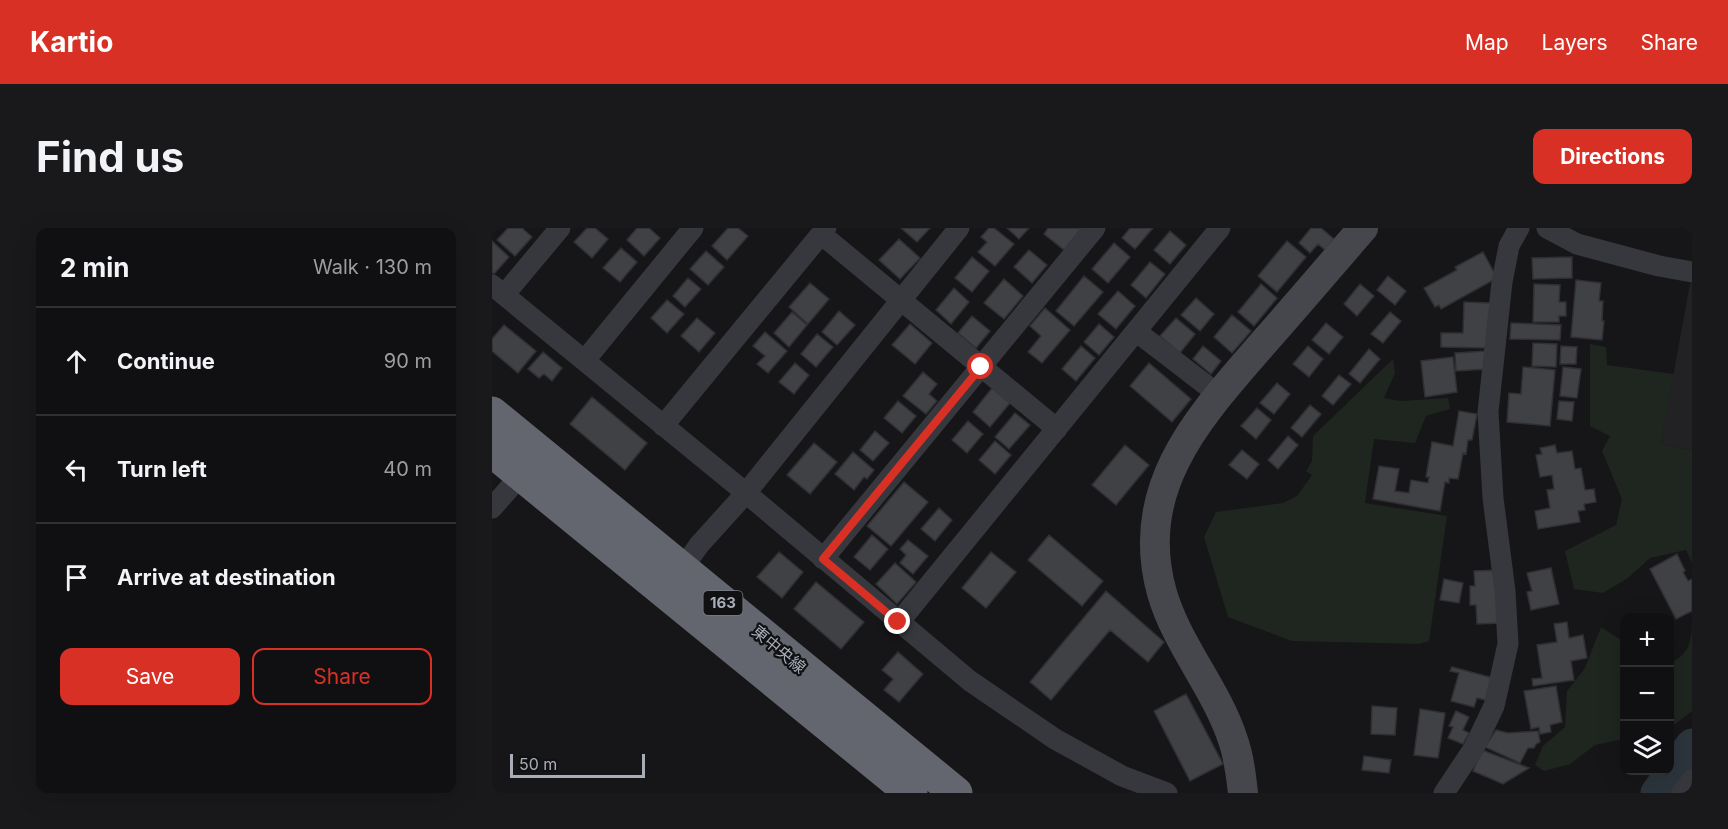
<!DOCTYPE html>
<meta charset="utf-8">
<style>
body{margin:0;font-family:Inter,"Noto Sans JP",sans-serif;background:#19191b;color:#f1f3f6}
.controls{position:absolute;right:18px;bottom:18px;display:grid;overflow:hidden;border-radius:12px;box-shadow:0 6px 24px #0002}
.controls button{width:54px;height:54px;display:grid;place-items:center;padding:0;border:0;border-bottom:2px solid #303032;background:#101012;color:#f1f3f6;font:30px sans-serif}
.scale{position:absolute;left:18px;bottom:15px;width:135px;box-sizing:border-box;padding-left:6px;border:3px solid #a8adb8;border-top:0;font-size:16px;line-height:21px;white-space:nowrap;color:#a8adb8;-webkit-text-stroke:4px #111113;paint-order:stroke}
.stop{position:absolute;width:18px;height:18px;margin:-14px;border:4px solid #d93025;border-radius:50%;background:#fff}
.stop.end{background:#d93025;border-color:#fff;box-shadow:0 2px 6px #0008}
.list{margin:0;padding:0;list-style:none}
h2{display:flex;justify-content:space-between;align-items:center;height:78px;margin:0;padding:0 24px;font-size:26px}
h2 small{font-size:20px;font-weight:400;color:#9c9d9f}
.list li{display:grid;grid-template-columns:39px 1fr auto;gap:18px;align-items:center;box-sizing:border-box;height:108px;padding:0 24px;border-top:2px solid #303032}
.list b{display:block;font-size:22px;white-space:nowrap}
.list em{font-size:20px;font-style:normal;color:#9c9d9f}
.actions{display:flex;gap:12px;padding:18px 24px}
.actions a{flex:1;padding:14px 0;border:2px solid #d93025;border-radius:12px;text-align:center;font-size:21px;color:#d93025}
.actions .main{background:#d93025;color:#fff}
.icon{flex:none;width:33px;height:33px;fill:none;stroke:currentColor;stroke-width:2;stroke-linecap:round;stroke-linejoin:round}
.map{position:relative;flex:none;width:1200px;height:565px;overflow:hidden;border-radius:12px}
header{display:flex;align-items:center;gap:36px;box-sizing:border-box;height:84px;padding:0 30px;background:#d93025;color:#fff}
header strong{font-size:28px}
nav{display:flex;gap:33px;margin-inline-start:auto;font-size:21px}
.intro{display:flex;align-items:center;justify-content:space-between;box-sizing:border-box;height:144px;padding:0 36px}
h1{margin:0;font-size:42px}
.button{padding:15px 27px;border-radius:12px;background:#d93025;color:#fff;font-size:21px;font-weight:700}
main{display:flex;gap:36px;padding:0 36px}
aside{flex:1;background:#101012;border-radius:12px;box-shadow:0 6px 24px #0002}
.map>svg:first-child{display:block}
.built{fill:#222225}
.green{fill:#1e261f}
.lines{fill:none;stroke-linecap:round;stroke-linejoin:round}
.river{stroke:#2c353c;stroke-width:33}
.building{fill:#404145;stroke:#303034;stroke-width:1.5}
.street{stroke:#37383d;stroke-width:21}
.secondary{stroke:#45474d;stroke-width:30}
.highway{stroke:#63666e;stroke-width:33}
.route{stroke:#d93025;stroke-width:8}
.labels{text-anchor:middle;stroke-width:4.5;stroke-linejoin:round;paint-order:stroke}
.shield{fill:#111113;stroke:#7b7e86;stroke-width:1.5}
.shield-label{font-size:15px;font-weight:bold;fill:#a8adb8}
.street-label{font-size:16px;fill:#a8adb8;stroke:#111113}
</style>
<header>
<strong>Kartio</strong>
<nav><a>Map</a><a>Layers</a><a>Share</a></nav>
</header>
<div class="intro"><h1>Find us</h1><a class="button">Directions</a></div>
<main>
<aside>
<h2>2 min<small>Walk · 130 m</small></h2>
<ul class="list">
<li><svg class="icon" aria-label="ahead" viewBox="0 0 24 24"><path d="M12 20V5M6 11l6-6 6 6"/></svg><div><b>Continue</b></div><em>90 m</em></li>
<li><svg class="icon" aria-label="left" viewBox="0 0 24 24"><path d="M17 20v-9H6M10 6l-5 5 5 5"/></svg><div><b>Turn left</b></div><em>40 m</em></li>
<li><svg class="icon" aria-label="arrive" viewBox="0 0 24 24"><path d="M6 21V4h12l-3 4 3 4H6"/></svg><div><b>Arrive at destination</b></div></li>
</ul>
<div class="actions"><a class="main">Save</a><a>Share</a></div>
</aside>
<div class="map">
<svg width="1200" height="565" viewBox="0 0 1200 565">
<rect width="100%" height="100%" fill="#161618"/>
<!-- built -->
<path class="built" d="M1198 55 1200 56V222L1169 216Z"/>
<!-- green -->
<path class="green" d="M1098 116 1114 119 1115 137 1182 146 1169 216 1200 222V335L1194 322 1158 330 1136 350 1111 365 1082 361 1073 323 1124 297 1130 271 1110 223 1118 208 1098 198Z
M901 131 903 145 892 170 909 173 956 170 958 181 934 188 923 215 882 211 873 275 955 288 937 413 927 416 800 413 736 389 712 309 724 284 791 275 805 268 820 247 814 243 820 233 821 208Z
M1109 399 1132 414V511L1103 517 1078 536 1052 543 1043 537 1051 518 1073 499 1075 463 1093 440Z
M1200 399V483L1178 500V435C1196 426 1198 418 1200 399Z"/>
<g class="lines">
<!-- river -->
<path class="river" d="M1165 565 1200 517"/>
</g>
<!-- building -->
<path class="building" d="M16 0H30L40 9 23 28 5 12Z
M95 0H103L116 11 100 30 82 14Z
M145 0H157L168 10 152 28 135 12Z
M236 0H246L256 8 235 32 220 18Z
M409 0H438L425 14Z
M497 0H502L522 16 503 38 486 24 495 14 489 9Z
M515 0H537L527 11Z
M556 0H590L572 22 552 6Z
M638 0H661L643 21 630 10Z
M819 0H829L842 11 833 22 826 16 818 25 807 15Z
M678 3 694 17 678 36 662 22Z
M407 11 428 30 408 51 387 32Z
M0 13 17 29 2 46 0 44Z
M795 13 814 29 785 64 766 48Z
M622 15 638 29 616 55 600 41Z
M129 20 145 34 128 54 111 40Z
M537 22 555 37 540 55 522 39Z
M214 23 232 39 216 57 198 41Z
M991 24 1005 50 949 81 947 77 943 79 932 60 965 42 963 39Z
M480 29 497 43 480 64 463 50Z
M1080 29V50L1041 51 1040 30Z
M658 34 673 46 654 70 639 57Z
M592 48 611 64 582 98 564 83Z
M896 48 914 63 903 77 885 62Z
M196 50 209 61 193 79 181 68Z
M512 51 531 68 512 91 492 75Z
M1084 52 1109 55 1107 73H1111L1110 93H1112L1110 112 1079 109Z
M318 55 337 71 316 96 297 79Z
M769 56 785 70 762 98 746 84Z
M868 56 882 68 865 88 852 76Z
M1042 56 1068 57 1067 74H1074V88H1067V94H1041Z
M462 60 477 74 459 96 444 82Z
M626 63 643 78 624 101 606 86Z
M704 70 722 86 708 103 689 87Z
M175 72 192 86 175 105 159 90Z
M972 74 998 75 996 120 949 119V105H971Z
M553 80 578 102 550 135 536 124 549 108 538 98Z
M347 83 363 97 345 117 330 104Z
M300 84 315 97 297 119 282 105Z
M898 84 909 93 891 115 879 106Z
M740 87 759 103 740 125 722 109Z
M480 88 498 103 484 120 466 105Z
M205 90 223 105 207 124 189 108Z
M684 90 703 106 688 125 668 108Z
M834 95 851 109 837 126 820 112Z
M1019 95 1069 97 1068 112 1018 111Z
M418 96 440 115 423 136 400 117Z
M607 96 622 109 607 127 592 114Z
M12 97 44 123 26 145 0 123V111Z
M273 104 295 123 276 145 265 136 273 128 261 118Z
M325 106 341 119 324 139 309 126Z
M1041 115 1065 116 1064 139 1040 138Z
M589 118 603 130 584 153 570 141Z
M711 118 729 133 719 146 701 131Z
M816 118 831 131 817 149 801 136Z
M1069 118 1085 119 1084 136H1068Z
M877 121 888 131 868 155 857 146Z
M994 123 995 141 964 143 963 125Z
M51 124 70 140 60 153 52 146 47 150 36 141Z
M961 129 965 164 933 169 929 133Z
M303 135 317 147 302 166 287 154Z
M657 135 699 171 680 194 638 158Z
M1031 139 1063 142 1058 198 1015 194 1017 165 1029 166Z
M1071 139 1089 141 1085 170 1068 168Z
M431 144 445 156 437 166 445 173 434 186 411 168Z
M847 147 859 156 841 177 830 168Z
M785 155 798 166 782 186 768 175Z
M500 160 518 175 498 199 481 184Z
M100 169 155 215 133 242 78 196Z
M406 173 424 188 410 205 392 190Z
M1067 173 1082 174 1080 193 1065 191Z
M818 177 829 186 810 209 799 200Z
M765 180 779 192 764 211 749 198Z
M967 183 985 186 980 212H976L974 226 971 225 966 251 957 250V255L953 254 948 283 881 271 887 238 907 241 903 263 917 265 919 252 936 255 937 249H934L940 214 961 218Z
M523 185 538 197 517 221 503 209Z
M476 193 491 206 475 225 460 212Z
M383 203 397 215 381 233 368 222Z
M796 208 806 217 786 241 776 232Z
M503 213 519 227 503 246 487 232Z
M322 215 345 234 318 266 295 247Z
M633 217 657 237 624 277 600 257Z
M1063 217 1065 225 1080 223 1083 241 1089 240 1093 262 1102 261 1104 274 1092 276 1093 282 1086 283 1088 294 1046 301 1043 283 1058 280 1055 262 1062 261 1060 247 1048 249 1044 227 1050 226 1048 220Z
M750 222 767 236 755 251 737 237Z
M361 224 382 242 375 251 372 249 362 262 343 246Z
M412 254 436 274 399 318 375 298Z
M447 280 460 292 443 313 429 301Z
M380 307 396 321 378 342 362 329Z
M557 307 611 353 590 378 536 332Z
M416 312 436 328 421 346 408 335 414 327 408 321Z
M287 324 311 344 290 370 265 349Z
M499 324 524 344 494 380 470 360Z
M1185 326 1193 343 1191 344 1196 353 1200 351V383L1184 391 1158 341Z
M403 335 424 354 405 376 384 356Z
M1059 340 1067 376 1039 382 1035 364 1040 363 1035 345Z
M1010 342 1009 395 985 396 984 377H978V358H983L982 343Z
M952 351 971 355 967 375 948 372Z
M324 354 372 394 349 421 302 381Z
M614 363 672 414 656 434 618 402 559 472 538 454Z
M1075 394 1077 410 1091 407 1095 430 1079 433 1082 452 1041 458 1040 451 1050 450 1045 417 1065 414 1062 396Z
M406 424 431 446 407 474 392 462 401 451 390 442Z
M960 439 1005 451 993 472 985 470 982 479 959 473 967 445 958 443Z
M1064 458 1070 494 1058 497 1059 504 1048 506 1047 499 1039 501 1032 463Z
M694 466 731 536 698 553 662 483Z
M880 478 905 480 903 507 879 506Z
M928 481 953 485 946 530 922 527Z
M964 483 977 489 971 502 977 505 971 516 956 510 961 499 957 498Z
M1004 502 1016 505 1046 503 1048 514 1044 516 1042 520H1036L1028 535 993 519Z
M990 522 1037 540 1011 556 981 543Z
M872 528 899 532 897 545 870 542Z"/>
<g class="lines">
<!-- street -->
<path class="street" d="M1055 0 1085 16 1167 38 1200 44
M329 6 565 201
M0 57 254 265 478 453 563 511 630 548 675 565
M12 67 68 0
M645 104 727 167
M93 132 201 0
M171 198 334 0
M0 280 29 247
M331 331 603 0
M190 341 207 317 254 265 467 0
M407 394 728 0
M952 565 982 520 1002 478 1016 416 1013 363 1001 270 996 184 1010 54 1017 18 1027 0
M1190 565 1200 552"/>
<!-- secondary -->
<path class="secondary" d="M751 565C749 547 747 529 741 512 724 460 685 417 670 365 640 258 709 187 773 113 806 76 838 38 871 0"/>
<!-- highway -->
<path class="highway" d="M0 185 464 565
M0 223 419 565"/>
</g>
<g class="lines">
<!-- route -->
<path class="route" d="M406 394 331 331 489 139"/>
</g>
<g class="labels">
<!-- shield labels -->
<rect class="shield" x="211.5" y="363" width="39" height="24" rx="4.5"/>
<g class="shield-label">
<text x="231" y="380">163</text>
</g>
<!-- street labels -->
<g class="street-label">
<text transform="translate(287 421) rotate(40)" y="6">東中央線</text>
</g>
</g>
</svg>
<div class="controls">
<button>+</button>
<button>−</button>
<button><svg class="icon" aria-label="layers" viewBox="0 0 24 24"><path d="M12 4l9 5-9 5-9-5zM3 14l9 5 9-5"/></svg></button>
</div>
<div class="scale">50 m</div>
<div class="stop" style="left:489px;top:139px"></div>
<div class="stop end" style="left:406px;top:394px"></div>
</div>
</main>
